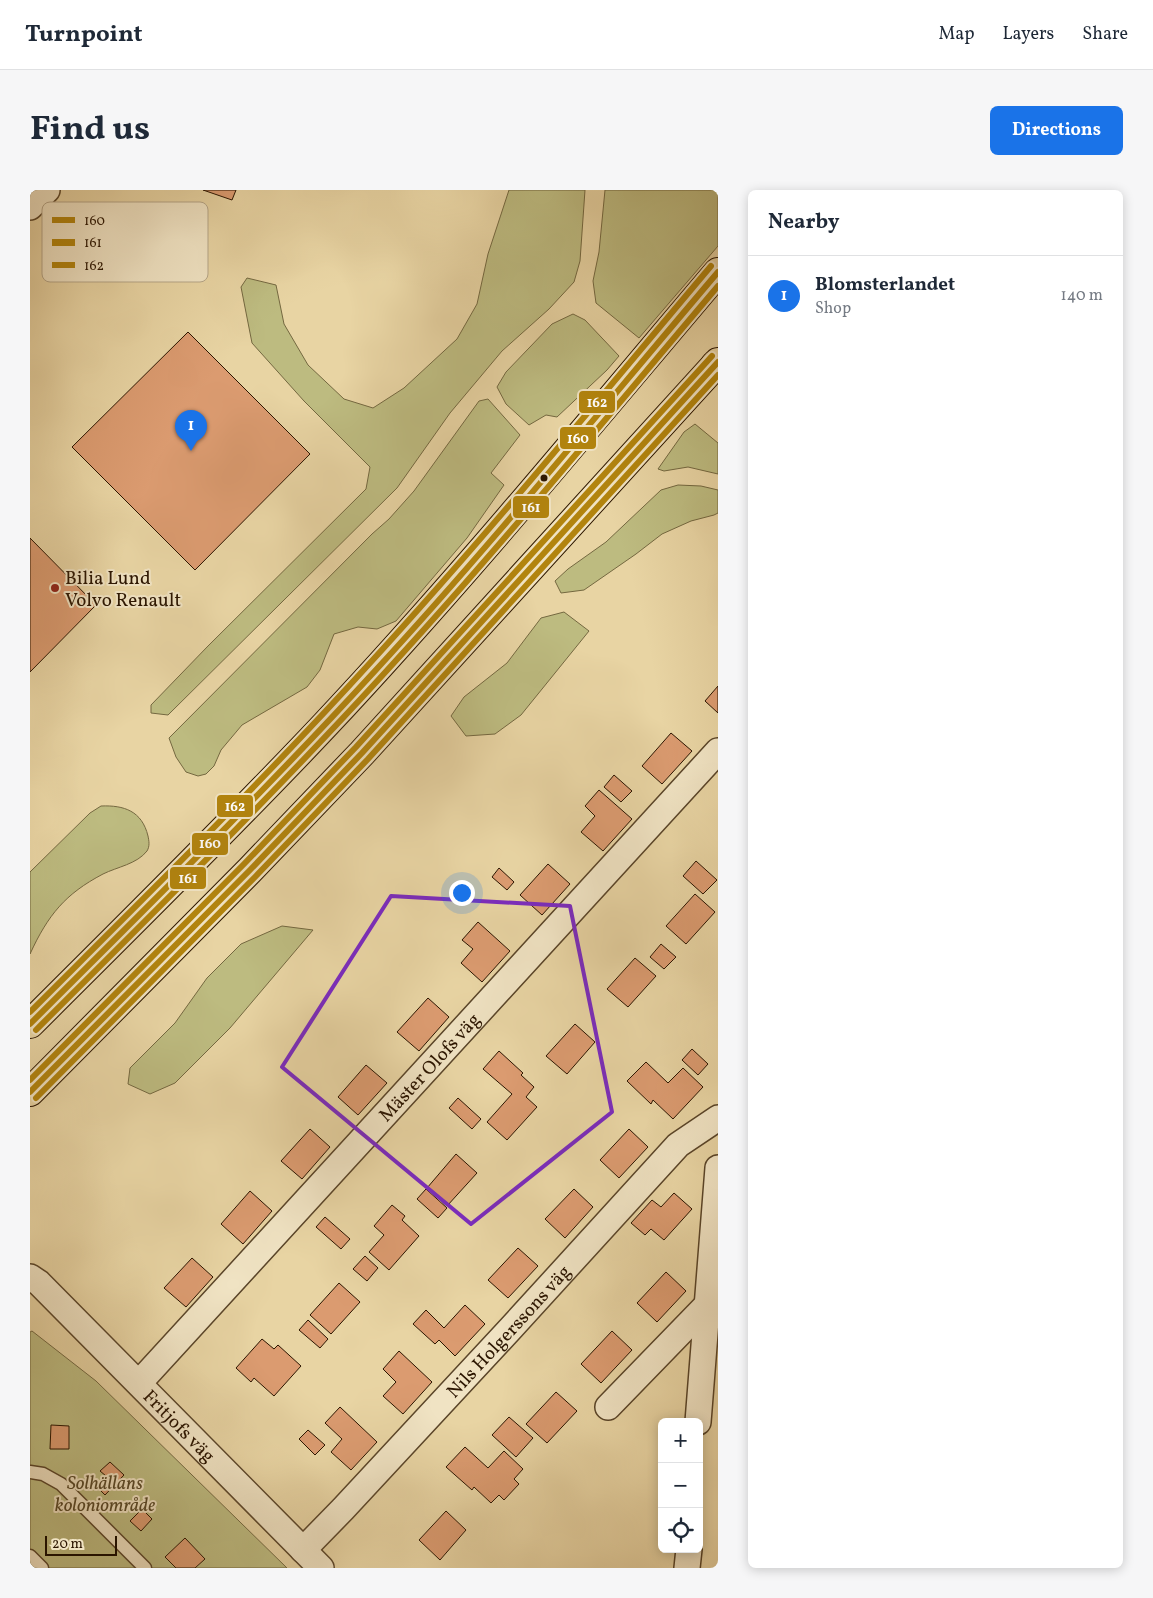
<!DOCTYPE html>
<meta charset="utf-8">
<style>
body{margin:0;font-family:Vollkorn,serif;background:#f6f6f7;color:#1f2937}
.controls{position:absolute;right:15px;bottom:15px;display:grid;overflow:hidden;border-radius:8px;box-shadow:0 2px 12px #0003}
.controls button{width:45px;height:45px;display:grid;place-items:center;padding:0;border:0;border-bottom:1px solid #e0e1e3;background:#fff;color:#1f2937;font:25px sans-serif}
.scale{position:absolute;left:15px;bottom:12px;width:72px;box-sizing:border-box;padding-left:5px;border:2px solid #2b1500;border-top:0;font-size:14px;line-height:18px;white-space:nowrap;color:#2b1500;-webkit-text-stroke:4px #f0e3c3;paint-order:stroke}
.you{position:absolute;left:431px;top:702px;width:18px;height:18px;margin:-12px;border:4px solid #fff;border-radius:50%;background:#1a73e8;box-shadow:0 0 0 8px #1a73e833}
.badge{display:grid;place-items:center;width:32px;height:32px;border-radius:50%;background:#1a73e8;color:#fff;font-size:16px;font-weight:700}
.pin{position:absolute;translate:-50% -41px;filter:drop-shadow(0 1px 2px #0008)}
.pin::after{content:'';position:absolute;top:26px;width:18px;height:15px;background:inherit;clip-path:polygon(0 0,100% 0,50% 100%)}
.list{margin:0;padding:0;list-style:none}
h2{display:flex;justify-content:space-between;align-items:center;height:65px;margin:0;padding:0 20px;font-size:21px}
h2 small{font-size:16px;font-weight:400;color:#747a83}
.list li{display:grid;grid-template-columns:32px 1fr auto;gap:15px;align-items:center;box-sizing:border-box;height:80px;padding:0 20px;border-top:1px solid #e0e1e3}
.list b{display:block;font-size:19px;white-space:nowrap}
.list p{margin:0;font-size:16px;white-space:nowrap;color:#747a83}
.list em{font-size:16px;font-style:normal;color:#747a83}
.icon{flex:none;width:28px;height:28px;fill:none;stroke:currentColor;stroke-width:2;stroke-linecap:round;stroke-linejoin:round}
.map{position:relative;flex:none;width:688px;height:1378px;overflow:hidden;border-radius:8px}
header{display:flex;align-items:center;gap:30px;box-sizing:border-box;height:70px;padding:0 25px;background:#fff;border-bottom:1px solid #e0e1e3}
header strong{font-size:24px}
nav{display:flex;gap:28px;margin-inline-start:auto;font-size:18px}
.intro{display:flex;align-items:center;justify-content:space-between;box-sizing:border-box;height:120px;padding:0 30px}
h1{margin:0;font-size:35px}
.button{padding:12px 22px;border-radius:8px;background:#1a73e8;color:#fff;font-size:18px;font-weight:700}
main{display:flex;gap:30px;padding:0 30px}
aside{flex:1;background:#fff;border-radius:8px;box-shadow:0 2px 12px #0003}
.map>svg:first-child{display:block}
.green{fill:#bdbb80;stroke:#746840}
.building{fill:#db9b70;stroke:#2b1500}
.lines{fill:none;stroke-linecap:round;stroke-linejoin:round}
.service-casing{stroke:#5a4529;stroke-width:15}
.minor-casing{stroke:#5a4529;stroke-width:28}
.primary-casing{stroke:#2b1500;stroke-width:30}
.motorway-casing{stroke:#2b1500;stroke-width:30}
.service{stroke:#f0e3c3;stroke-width:12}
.minor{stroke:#f0e3c3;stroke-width:25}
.primary{stroke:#e8d4a3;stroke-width:28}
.motorway{stroke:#e8d4a3;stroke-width:28}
.bus-1-casing{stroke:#f0e3c3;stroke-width:10}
.bus-2-casing{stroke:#f0e3c3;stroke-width:10}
.bus-3-casing{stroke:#f0e3c3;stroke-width:10}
.bus-1{stroke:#b2840e;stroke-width:6}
.bus-2{stroke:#b2840e;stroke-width:6}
.bus-3{stroke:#b2840e;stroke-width:6}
.marked{fill:none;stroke:#7b2cbf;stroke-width:4;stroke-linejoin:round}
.bus-dot{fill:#2b1500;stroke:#f0e3c3;stroke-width:2}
.poi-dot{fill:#8f2418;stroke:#f0e3c3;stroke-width:2}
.labels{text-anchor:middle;stroke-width:4;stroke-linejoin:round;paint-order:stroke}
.poi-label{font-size:19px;fill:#2b1500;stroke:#f0e3c3;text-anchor:start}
.street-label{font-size:19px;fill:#2b1500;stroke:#f0e3c3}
.park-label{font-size:19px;font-style:italic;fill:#574726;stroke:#f0e3c3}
.key{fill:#f0e3c3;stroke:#b5a588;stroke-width:1}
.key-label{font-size:14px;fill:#2b1500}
.line-badge{stroke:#f0e3c3;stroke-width:2}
.badge-label{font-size:14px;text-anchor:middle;font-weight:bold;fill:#fff}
</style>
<header>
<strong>Turnpoint</strong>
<nav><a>Map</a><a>Layers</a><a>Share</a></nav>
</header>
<div class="intro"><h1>Find us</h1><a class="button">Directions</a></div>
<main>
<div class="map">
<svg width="688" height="1378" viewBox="0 0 688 1378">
<rect width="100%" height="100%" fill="#e8d4a3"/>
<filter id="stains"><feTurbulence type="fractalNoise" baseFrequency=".004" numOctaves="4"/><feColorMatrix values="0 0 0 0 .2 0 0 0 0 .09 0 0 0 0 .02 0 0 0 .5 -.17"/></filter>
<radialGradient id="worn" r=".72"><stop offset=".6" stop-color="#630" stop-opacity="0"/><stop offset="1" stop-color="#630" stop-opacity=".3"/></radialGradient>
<!-- green -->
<path class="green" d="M479 0H555L550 71 544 92 519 119 472 161 420 223 367 298 138 525 121 523V515L178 456 336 299 340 277 274 211 222 153 211 97 217 88 246 95 254 134 278 175 314 209 343 218 374 198 427 149 447 114 458 64Z
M575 0H688V56L609 148 566 113 563 91 569 62Z
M543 124 555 130 589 166 577 180 527 227 516 225 499 235 476 214 467 197 476 182 522 134Z
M458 209 490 245 461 283 474 295 437 348 366 431 347 439 328 437 304 444 290 480 277 497 212 535 191 560 184 576 176 584 168 586 156 582 146 567 139 548 342 344 359 329 384 301 449 211Z
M665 234 688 253V284L658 277 634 281 628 279 654 242Z
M648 295 671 296 688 300V323L684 325 661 331 632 344 606 364 554 400 531 403 525 391 538 379 576 352 631 300Z
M534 422 559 441 491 525 465 544 436 546 421 526 434 507 477 473 511 428Z
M71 616C94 615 112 621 118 646 119 651 120 656 117 661 107 674 87 677 73 684 35 704 18 725 0 764V682L60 623Z
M252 736 283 740 200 838 145 893 120 904 98 894 100 878 145 833 177 788 211 754Z
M2 1141 66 1191 257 1378H0V1142Z"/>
<!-- building -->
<path class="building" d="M173 0H206L202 10Z
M158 142 280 264 165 380 42 257Z
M0 348 66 415 0 482Z
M688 496V523L675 511Z
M641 543 662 561 632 594 612 576Z
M584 585 602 601 591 612 574 597Z
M569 600 602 629 573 661 551 642 565 626 555 616Z
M666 671 687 690 673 704 653 686Z
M518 674 540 694 512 725 490 705Z
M469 678 484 692 477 700 462 687Z
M665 704 685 722 656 754 636 736Z
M448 732 480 761 452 792 431 773 443 759 432 750Z
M631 754 646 767 634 779 620 767Z
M605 768 626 786 598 817 577 799Z
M398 808 419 827 389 861 367 842Z
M545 834 565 852 537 884 516 866Z
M662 859 678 874 668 885 652 870Z
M469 861 493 883 491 885 504 897 496 907 507 917 477 950 457 932 482 904 453 879Z
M616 872 638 893 653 878 673 897 643 929 623 910 621 914 597 891Z
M336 875 357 893 328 925 308 907Z
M428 908 451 929 442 939 419 918Z
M280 939 300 957 272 989 251 971Z
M599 939 618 957 589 988 570 970Z
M426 964 447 983 417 1016 397 998Z
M396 999 417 1018 408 1028 387 1009Z
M544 999 563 1017 535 1048 515 1029Z
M220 1001 242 1021 213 1054 191 1034Z
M644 1003 662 1019 634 1050 621 1039 615 1045 601 1033 622 1010 631 1017Z
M362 1015 375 1026 372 1030 389 1046 359 1080 339 1062 354 1045 344 1036Z
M295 1027 320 1049 311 1059 286 1037Z
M488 1058 508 1076 478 1108 458 1090Z
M335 1066 348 1078 337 1091 323 1079Z
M162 1068 183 1087 156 1117 134 1098Z
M636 1082 656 1101 627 1132 607 1113Z
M309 1093 330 1112 301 1144 280 1125Z
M435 1115 455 1134 425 1166 409 1150 405 1154 383 1134 396 1120 414 1138Z
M278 1130 298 1149 290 1158 269 1140Z
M582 1141 602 1160 571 1193 551 1174Z
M232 1149 244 1159 248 1155 271 1176 244 1206 224 1188 221 1192 206 1178Z
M369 1161 402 1192 373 1224 353 1206 366 1192 353 1179Z
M526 1202 547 1221 517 1253 496 1234Z
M310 1217 347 1252 321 1280 301 1262 312 1249 295 1233Z
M479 1227 503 1248 486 1267 462 1245Z
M21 1235 39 1236V1259H20Z
M278 1240 295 1255 285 1265 269 1249Z
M435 1257 458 1278 474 1261 493 1279 484 1289 489 1294 474 1310 469 1305 461 1313 444 1297 442 1300 416 1277Z
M80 1272 94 1285 75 1305 67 1297 76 1286 70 1281Z
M112 1319 122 1329 111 1341 100 1331Z
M416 1321 436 1340 410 1370 389 1350Z
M155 1348 175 1369 165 1378H146L135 1367Z"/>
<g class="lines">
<!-- service casing -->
<g class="service-casing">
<path id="service" d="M0 1282 13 1284 31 1294 115 1378
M0 1366 12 1378"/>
</g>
<!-- minor casing -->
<g class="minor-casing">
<g id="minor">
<path d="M0 17 17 0"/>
<path id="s1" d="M0 1087 9 1093 291 1378"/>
<path id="s2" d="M109 1193 688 561"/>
<path d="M578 1217 677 1115"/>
<path d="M668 1232 688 978"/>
<path id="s3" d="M273 1360 313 1319 482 1137 648 955 688 928"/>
<path d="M657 1378 659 1359"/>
</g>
</g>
<!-- primary casing -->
<g class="primary-casing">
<path id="primary" d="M0 834C99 735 199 637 295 535 432 389 559 234 688 82
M0 902 220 680 332 563 688 172"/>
</g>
<!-- motorway casing -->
<g class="motorway-casing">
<path id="motorway" d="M685 175H688"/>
</g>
<!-- service -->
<use href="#service" class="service"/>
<!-- minor -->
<use href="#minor" class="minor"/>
<!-- primary -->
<use href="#primary" class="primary"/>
<!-- motorway -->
<use href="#motorway" class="motorway"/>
<!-- bus-1 casing -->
<g class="bus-1-casing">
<path id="bus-1" d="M0 834C116 718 233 603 344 482 463 353 574 216 688 82
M0 902 220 680 332 563 688 172"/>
</g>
<!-- bus-2 casing -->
<g class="bus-2-casing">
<path id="bus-2" d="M6 840C122 724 239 609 350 488 467 361 577 227 688 96
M6 908 226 686 338 569 688 185"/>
</g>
<!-- bus-3 casing -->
<g class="bus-3-casing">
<path id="bus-3" d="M0 822C115 707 231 593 340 473 458 344 569 209 681 76
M0 890 214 674 326 557 682 166"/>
</g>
<!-- bus-1 -->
<use href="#bus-1" class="bus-1"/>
<!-- bus-2 -->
<use href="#bus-2" class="bus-2"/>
<!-- bus-3 -->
<use href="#bus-3" class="bus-3"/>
</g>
<!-- marked area -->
<path class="marked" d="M361 706 540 716 582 922 441 1034 252 877Z"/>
<!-- markers -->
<circle class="bus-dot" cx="514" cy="288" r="4.5"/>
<circle class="poi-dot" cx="25" cy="398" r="5"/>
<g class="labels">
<!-- poi labels -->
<g class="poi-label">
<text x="35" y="394">Bilia Lund<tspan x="35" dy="22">Volvo Renault</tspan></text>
</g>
<!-- street labels -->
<g class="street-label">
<text dy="7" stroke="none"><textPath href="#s2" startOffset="429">Mäster Olofs väg</textPath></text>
<text dy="7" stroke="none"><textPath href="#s3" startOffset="300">Nils Holgerssons väg</textPath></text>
<text dy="7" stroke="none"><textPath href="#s1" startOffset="211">Fritjofs väg</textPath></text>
</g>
<!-- park labels -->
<g class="park-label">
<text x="75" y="1299">Solhällans<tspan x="75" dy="22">koloniområde</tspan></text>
</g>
</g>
<!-- legend -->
<rect x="12" y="12" width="166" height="80" rx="8" class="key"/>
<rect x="22" y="27" width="23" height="6" fill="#b2840e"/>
<rect x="22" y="49" width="23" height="7" fill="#b2840e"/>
<rect x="22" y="72" width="23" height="6" fill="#b2840e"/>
<g class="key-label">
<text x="54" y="35">160</text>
<text x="54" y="57">161</text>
<text x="54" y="80">162</text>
</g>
<g class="line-badge">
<rect x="548" y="200" width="38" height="24" rx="5" fill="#b2840e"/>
<rect x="529" y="236" width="38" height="24" rx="5" fill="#b2840e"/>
<rect x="482" y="305" width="38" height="24" rx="5" fill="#b2840e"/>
<rect x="186" y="604" width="38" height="24" rx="5" fill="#b2840e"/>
<rect x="161" y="642" width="38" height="24" rx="5" fill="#b2840e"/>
<rect x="139" y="676" width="38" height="24" rx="5" fill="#b2840e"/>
</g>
<g class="badge-label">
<text x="567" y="217">162</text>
<text x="548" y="253">160</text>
<text x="501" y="322">161</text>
<text x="205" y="621">162</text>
<text x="180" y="658">160</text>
<text x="158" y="693">161</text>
</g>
<rect width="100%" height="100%" filter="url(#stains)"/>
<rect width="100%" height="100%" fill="url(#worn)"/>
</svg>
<div class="controls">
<button>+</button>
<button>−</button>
<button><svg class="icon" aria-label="locate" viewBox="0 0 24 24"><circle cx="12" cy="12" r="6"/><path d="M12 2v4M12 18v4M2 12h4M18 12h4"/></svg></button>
</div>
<div class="scale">20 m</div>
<div class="you"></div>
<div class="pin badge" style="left:161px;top:261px">1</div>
</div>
<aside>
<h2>Nearby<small></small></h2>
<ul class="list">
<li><span class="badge">1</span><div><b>Blomsterlandet</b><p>Shop</p></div><em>140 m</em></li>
</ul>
</aside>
</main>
